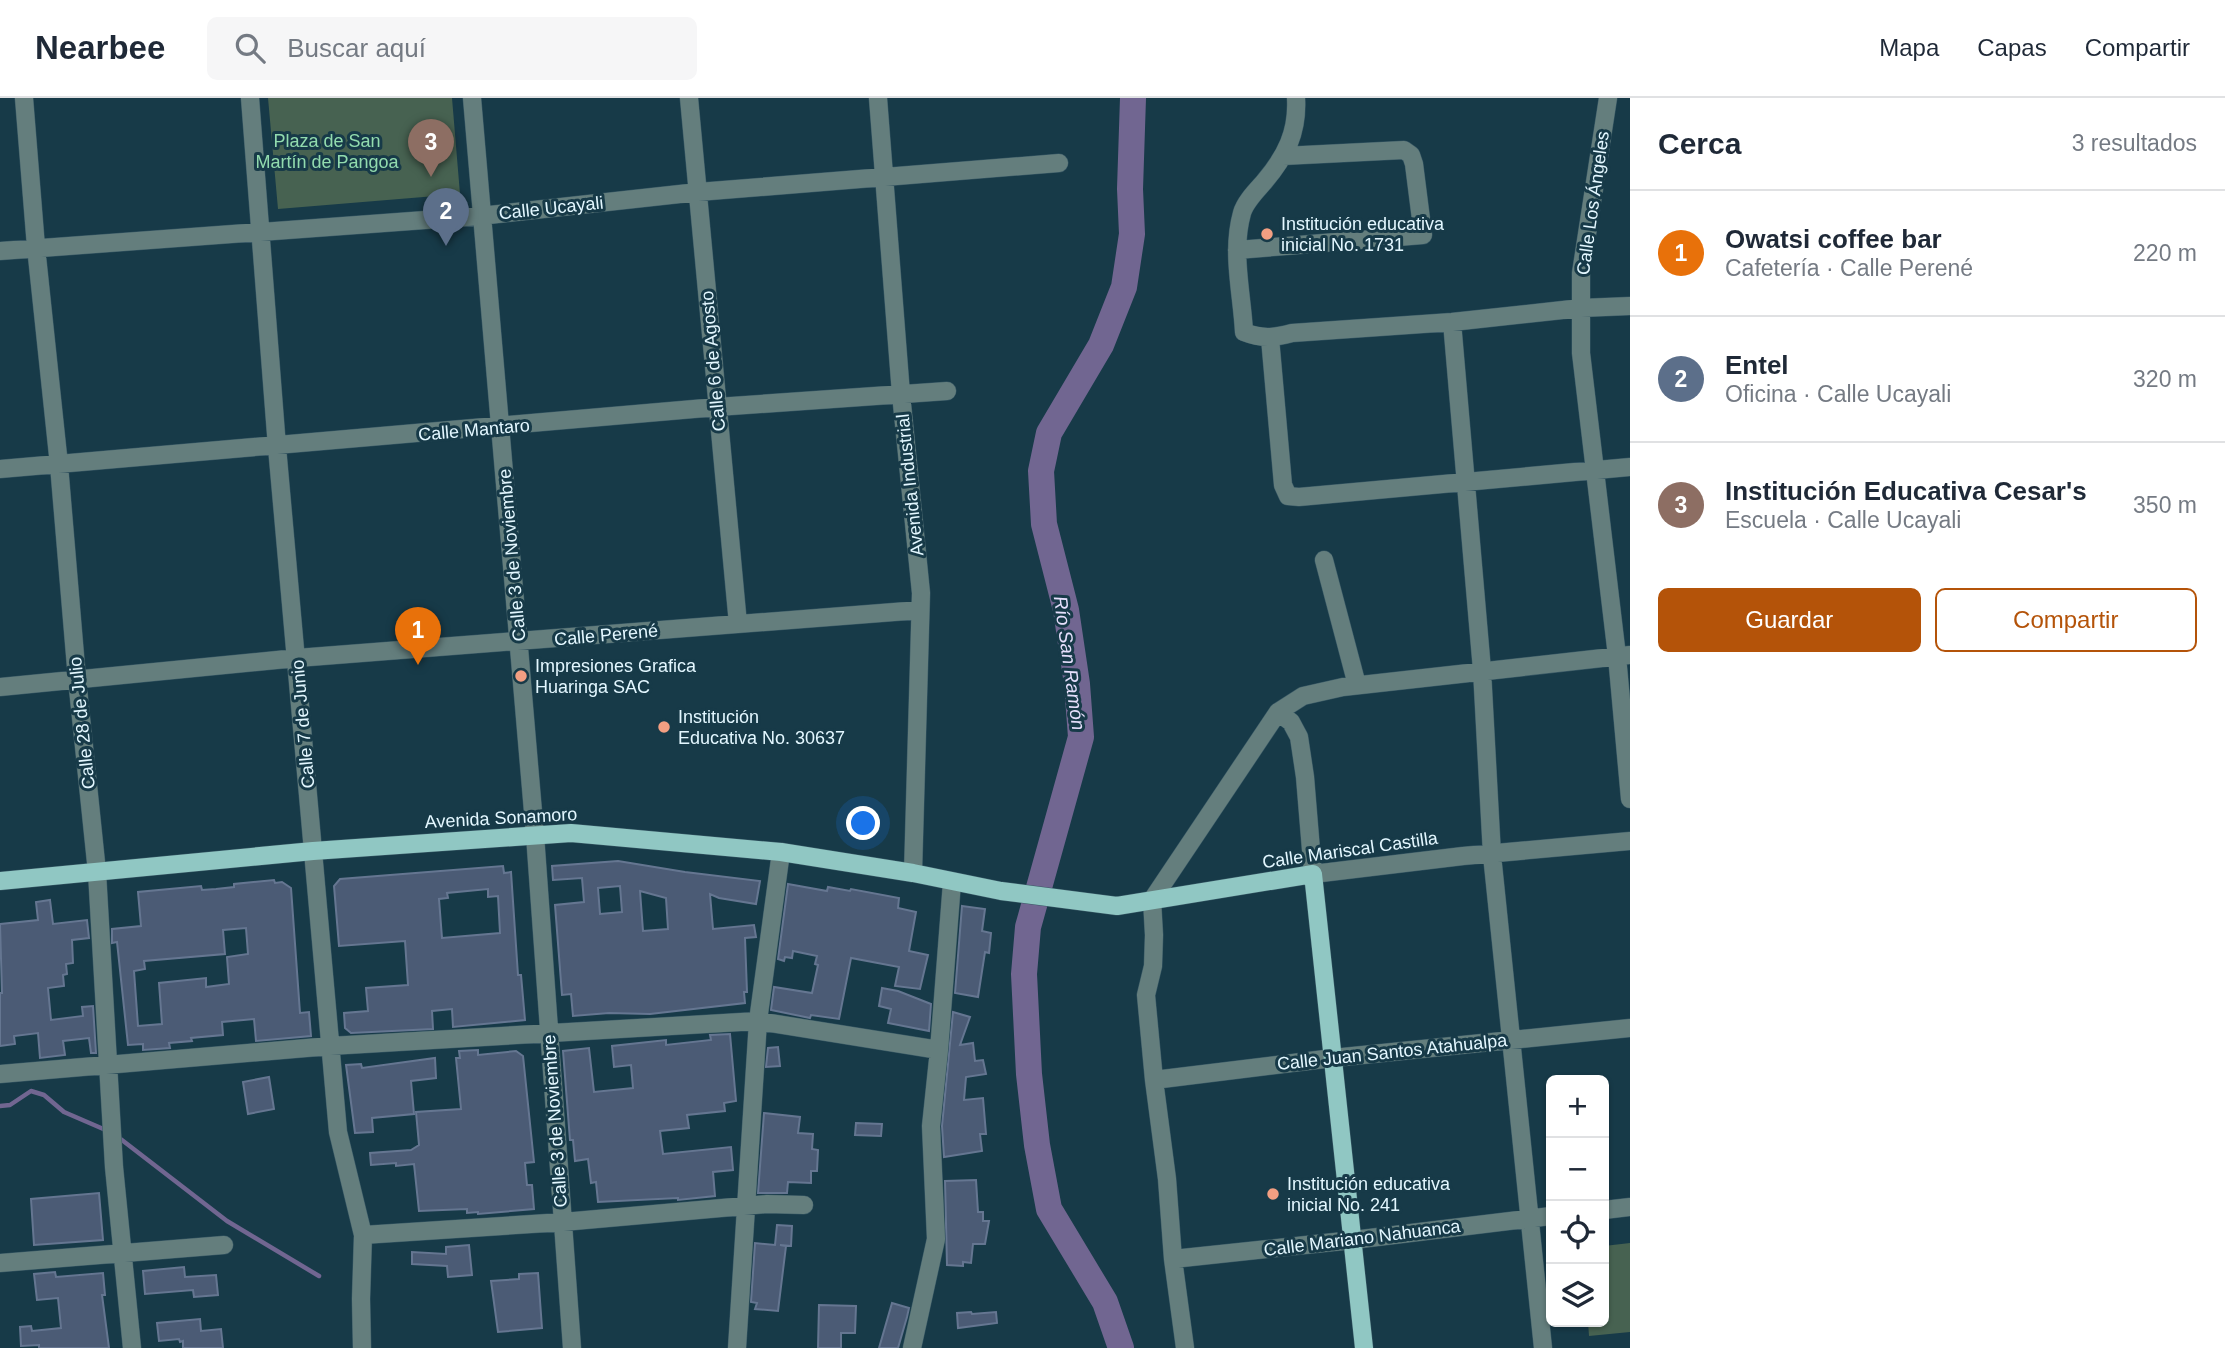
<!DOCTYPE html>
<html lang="es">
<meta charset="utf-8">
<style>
body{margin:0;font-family:Arial,sans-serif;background:#f6f6f7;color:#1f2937}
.controls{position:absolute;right:21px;bottom:21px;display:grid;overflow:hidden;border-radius:10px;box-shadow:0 2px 5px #0004}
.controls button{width:63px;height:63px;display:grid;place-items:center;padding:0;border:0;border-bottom:2px solid #e0e1e3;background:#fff;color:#1f2937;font:35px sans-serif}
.you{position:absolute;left:864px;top:726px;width:24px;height:24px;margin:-18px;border:5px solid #fff;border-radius:50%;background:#1a73e8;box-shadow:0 0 0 10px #1a73e833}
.badge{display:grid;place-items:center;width:46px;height:46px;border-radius:50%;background:#b45309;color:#fff;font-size:23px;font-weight:700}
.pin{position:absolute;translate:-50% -58px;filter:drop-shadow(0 2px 4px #0008)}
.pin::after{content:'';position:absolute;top:37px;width:24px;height:21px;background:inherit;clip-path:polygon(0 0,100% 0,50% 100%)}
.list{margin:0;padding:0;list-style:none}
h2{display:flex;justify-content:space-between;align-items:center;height:91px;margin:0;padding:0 28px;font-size:30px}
h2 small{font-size:23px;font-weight:400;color:#747a83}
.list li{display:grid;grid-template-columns:46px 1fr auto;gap:21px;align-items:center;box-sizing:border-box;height:126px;padding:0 28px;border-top:2px solid #e0e1e3}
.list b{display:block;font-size:26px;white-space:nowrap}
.list p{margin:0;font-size:23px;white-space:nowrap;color:#747a83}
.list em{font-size:23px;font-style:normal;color:#747a83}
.actions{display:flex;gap:14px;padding:21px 28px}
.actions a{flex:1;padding:16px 0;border:2px solid #b45309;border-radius:10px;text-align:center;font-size:24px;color:#b45309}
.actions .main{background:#b45309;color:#fff}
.icon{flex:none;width:38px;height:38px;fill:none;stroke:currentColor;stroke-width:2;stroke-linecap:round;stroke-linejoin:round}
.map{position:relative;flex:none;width:1630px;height:1250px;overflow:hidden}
header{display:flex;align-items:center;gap:42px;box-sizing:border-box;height:98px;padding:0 35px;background:#fff;border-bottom:2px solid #e0e1e3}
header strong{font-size:33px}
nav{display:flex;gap:38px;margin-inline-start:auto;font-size:24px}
.search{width:490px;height:63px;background:#f6f6f7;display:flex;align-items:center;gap:18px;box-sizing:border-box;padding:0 24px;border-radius:10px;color:#747a83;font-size:26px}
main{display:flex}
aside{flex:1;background:#fff}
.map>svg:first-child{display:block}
.green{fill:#476251}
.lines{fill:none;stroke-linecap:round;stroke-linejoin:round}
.stream{stroke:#716691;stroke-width:4.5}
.river{stroke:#716691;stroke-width:26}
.building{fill:#4b5b75;stroke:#657691;stroke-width:2;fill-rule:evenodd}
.minor-casing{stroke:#385865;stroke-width:19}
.major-casing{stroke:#385865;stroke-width:19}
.minor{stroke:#647e7d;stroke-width:18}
.major{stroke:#90c7c3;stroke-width:18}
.poi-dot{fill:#f39f82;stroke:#173a48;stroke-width:2.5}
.labels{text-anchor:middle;stroke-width:6;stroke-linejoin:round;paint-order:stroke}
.park-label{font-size:18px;fill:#92dbae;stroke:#173a48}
.street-label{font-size:18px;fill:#e3f7ff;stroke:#173a48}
.poi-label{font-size:18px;fill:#e3f7ff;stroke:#173a48;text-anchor:start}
.water-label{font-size:19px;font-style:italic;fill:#e6dffc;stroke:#173a48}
</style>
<header>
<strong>Nearbee</strong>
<div class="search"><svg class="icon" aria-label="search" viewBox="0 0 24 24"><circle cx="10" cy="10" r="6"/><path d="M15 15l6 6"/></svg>Buscar aquí</div>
<nav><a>Mapa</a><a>Capas</a><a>Compartir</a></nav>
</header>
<main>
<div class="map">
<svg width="1630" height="1250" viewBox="0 0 1630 1250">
<rect width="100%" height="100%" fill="#173a48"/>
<!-- green -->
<path class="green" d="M268 0H452L460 96 278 111Z
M1630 1145V1234L1589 1238 1588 1224H1604V1148Z"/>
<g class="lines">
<!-- stream -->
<path class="stream" d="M0 1008 10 1007 31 993 44 997 64 1014 108 1033
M118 1039 227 1123 319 1178"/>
<!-- river -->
<path class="river" d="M1121 1250 1105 1204 1049 1111 1037 1047 1029 976 1024 876 1028 829 1081 639 1077 586 1066 512 1044 426 1041 373 1049 335 1101 247 1124 189 1132 136 1130 91 1133 0"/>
</g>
<!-- building -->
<path class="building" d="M618 763 685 774 760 783 756 806 719 800 710 796 713 831 754 827 756 839 745 840 747 894H744L745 905 650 916 609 915 573 918 571 896 562 897 555 807 584 804 582 780 553 782 552 768ZM620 788 622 814 600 816 598 790ZM640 793 666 800 668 831 643 833Z
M503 768 504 775 511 774 518 877H521L525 922 453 929 452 911 432 913 433 931 351 935 345 930 344 915 368 913 366 890 408 887 405 843 339 848 334 788 340 781ZM488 791V799L498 798 500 835 442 840 439 801 448 800 447 795Z
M274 782 275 785 282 784 291 790 300 915 309 914 311 938 256 943 254 921 222 924 223 937 191 940 192 943 169 945 170 950 143 952V946L128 947 117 844 112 845V831L141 828 138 794 201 788 202 792 216 791 234 789V786ZM246 830 248 856 227 859 229 886 206 889V880L159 885 162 926 138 928 134 873 145 871 144 863 225 856 223 832Z
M788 786 827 793 828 789 850 793 851 791 899 800 898 810 916 814 909 853 928 857 920 891 895 888 899 869 851 860 839 921 811 917 810 920 771 912 774 889 812 895 818 867 815 866 817 858 793 853 792 860 785 859 784 863 778 861Z
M50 802 53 826 87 822 89 840 72 842 73 865 66 866 67 876 63 877 64 888 48 890 51 922 83 918 82 909 93 908 96 955H91L89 940 63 943 65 957 40 960 38 935 14 938 15 946 0 948V895H2L0 826 38 822 36 804Z
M962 808 985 811 982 833 991 835 989 855 985 854 978 899 955 895Z
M882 890 898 893 931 906 929 933 888 925 891 911 879 908Z
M953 914 970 919 960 947 973 945 975 963 983 962 986 976 966 979 964 1002 983 1000 986 1036H980L982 1053 944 1059 942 1028Z
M730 936 736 1003 724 1005 725 1013 687 1017 689 1030 660 1033 663 1056 731 1049 733 1072 713 1074 715 1098 678 1102V1100L598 1104 596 1084 591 1085 588 1061 575 1063 573 1042H570L563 953 589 950 594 994 633 990 631 967 614 969 612 948 666 942V947L711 942 710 937Z
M778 949 780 968 766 969 768 950Z
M478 952V957L516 953 523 958 534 1064 525 1065 527 1087H532L534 1111 478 1116V1114L467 1115V1111L419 1113 414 1066 396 1068V1065L371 1067 370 1055 411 1052 419 1047 416 1014 461 1011 456 960H460L459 953Z
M435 960 436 980 411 983 414 1016 372 1020 373 1034 355 1035 346 967 361 966 362 970Z
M269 979 274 1011 248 1016 243 984Z
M764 1015 800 1019 798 1035 813 1036 812 1051 818 1052 817 1073H811V1085L788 1084 787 1095H758Z
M856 1025 882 1026 881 1038 855 1037Z
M976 1082 978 1114H983V1123H989L985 1146H973L971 1165 963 1164V1168L947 1167 945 1083Z
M99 1095 103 1142 34 1147 31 1101Z
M777 1127 792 1128 791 1148 780 1147 786 1148 778 1213 755 1211 757 1205 751 1204 755 1145 775 1147Z
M469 1147 472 1177 448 1179 447 1168 412 1166V1154L446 1156V1149Z
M184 1169 185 1179 216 1177 218 1197 194 1199 193 1192 145 1196 143 1173Z
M55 1174 56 1179 103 1175 105 1197H102L109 1250H39V1247L21 1248 20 1229 31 1228 32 1233 61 1230 58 1200 37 1202 34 1176Z
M538 1175 542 1230 498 1234 491 1183 519 1181V1176Z
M892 1205 909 1210 907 1219 898 1250H879Z
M819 1207 856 1208 855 1235H841V1250H818Z
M971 1214 972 1216 996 1214 997 1225 958 1230 957 1215Z
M200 1221 201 1233 221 1231 223 1250H183V1243L180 1244 179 1241 159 1243 157 1225Z"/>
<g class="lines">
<!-- minor casing -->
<g class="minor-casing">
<path id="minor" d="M24 0 36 149 59 367 77 581 97 774 114 1069 132 1250
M250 0 277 349 338 1034 363 1137 361 1201 362 1250
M472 0 535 737 572 1250
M689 0 738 526
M878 0 901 296 921 495 913 775
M1296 0C1298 34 1286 58 1264 84 1256 93 1245 104 1242 115 1231 154 1242 195 1244 234 1262 241 1273 240 1292 235L1452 224 1581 210 1630 208
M1608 0 1581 175V255L1617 558 1630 701
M1237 152 1423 137 1414 66 1411 57 1404 52 1283 58
M0 153 480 118 698 94 1059 65
M1452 224 1482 572 1492 757 1543 1250
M1270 240 1283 387 1288 398 1299 399 1630 369
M0 371 717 309 947 293
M1324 462 1357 587
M0 589 297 560 920 512
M1278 614 1291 624 1299 639 1305 679 1313 776 1463 758 1630 743
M0 976 330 948 758 923 939 952
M1154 982 1333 960 1630 930
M1604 1112 1630 1109
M363 1137 563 1124 767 1106 804 1107
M1173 1161 1353 1142 1551 1118
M0 1165 224 1147
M737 1250 758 923 781 754
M912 1250 936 1141 931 1028 939 952 952 784
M1185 1250 1173 1161 1167 1081 1154 982 1146 897 1153 868 1154 837 1152 802 1278 614 1303 598 1343 589 1630 557"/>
</g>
<!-- major casing -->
<g class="major-casing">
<path id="major" d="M0 783 313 753 571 735 781 754 913 775 1001 793 1117 808 1313 776 1364 1250"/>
</g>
<!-- minor -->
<use href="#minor" class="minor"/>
<!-- major -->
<use href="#major" class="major"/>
</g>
<!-- markers -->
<g class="poi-dot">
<circle cx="1267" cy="136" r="7"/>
<circle cx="521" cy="578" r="7"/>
<circle cx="664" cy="629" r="7"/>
<circle cx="1273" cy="1096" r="7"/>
</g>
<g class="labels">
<!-- park labels -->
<g class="park-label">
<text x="327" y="49">Plaza de San<tspan x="327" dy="21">Martín de Pangoa</tspan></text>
</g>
<!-- street labels -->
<g class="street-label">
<text transform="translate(1593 105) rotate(-82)" y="6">Calle Los Ángeles</text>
<text transform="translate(551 110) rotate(-6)" y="6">Calle Ucayali</text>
<text transform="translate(713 263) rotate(-95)" y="6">Calle 6 de Agosto</text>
<text transform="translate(474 332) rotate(-5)" y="6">Calle Mantaro</text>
<text transform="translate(910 387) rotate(-96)" y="6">Avenida Industrial</text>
<text transform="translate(512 457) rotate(-95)" y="6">Calle 3 de Noviembre</text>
<text transform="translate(606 537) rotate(-5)" y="6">Calle Perené</text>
<text transform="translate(82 625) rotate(-96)" y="6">Calle 28 de Julio</text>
<text transform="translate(303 626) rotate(-95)" y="6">Calle 7 de Junio</text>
<text transform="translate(501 720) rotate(-3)" y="6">Avenida Sonamoro</text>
<text transform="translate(1350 752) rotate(-8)" y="6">Calle Mariscal Castilla</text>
<text transform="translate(1392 954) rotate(-6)" y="6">Calle Juan Santos Atahualpa</text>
<text transform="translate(555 1023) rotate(-94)" y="6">Calle 3 de Noviembre</text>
<text transform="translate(1362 1140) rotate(-7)" y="6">Calle Mariano Nahuanca</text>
</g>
<!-- poi labels -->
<g class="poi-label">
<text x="1281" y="132">Institución educativa<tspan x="1281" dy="21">inicial No. 1731</tspan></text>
<text x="535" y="574">Impresiones Grafica<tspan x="535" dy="21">Huaringa SAC</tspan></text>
<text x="678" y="625">Institución<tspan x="678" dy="21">Educativa No. 30637</tspan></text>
<text x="1287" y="1092">Institución educativa<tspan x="1287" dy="21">inicial No. 241</tspan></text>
</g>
<!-- water labels -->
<g class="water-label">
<text transform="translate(1070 565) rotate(82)" y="7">Río San Ramón</text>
</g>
</g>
</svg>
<div class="controls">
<button>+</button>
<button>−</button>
<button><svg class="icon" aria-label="locate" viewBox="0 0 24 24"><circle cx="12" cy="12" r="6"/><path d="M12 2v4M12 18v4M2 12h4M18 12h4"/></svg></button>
<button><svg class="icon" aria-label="layers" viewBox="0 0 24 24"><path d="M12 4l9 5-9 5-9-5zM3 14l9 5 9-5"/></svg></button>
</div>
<div class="you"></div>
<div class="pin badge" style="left:418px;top:567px;background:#e8710a">1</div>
<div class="pin badge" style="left:446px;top:148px;background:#5c6f8a">2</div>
<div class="pin badge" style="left:431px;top:79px;background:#8d6e63">3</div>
</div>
<aside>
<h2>Cerca<small>3 resultados</small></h2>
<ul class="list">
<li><span class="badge" style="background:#e8710a">1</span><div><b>Owatsi coffee bar</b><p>Cafetería · Calle Perené</p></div><em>220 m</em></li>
<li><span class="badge" style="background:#5c6f8a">2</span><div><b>Entel</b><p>Oficina · Calle Ucayali</p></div><em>320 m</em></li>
<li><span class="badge" style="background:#8d6e63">3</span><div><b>Institución Educativa Cesar's</b><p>Escuela · Calle Ucayali</p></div><em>350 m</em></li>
</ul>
<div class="actions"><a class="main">Guardar</a><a>Compartir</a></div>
</aside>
</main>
